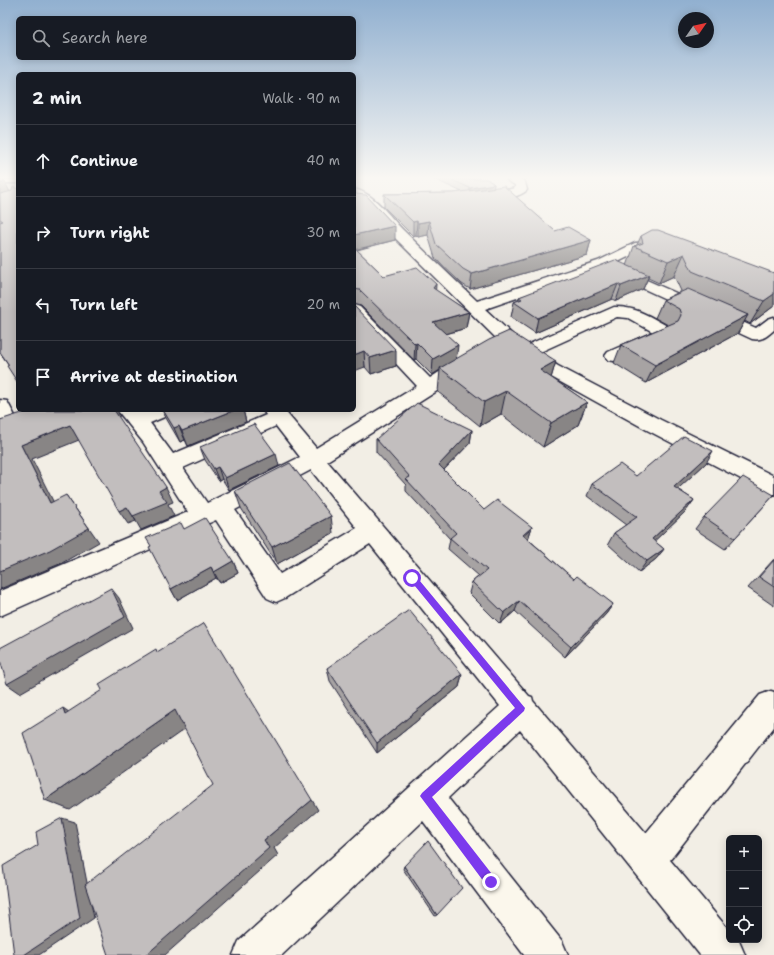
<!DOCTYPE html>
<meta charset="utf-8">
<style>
body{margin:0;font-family:"Shantell Sans",sans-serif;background:#242831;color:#f1f3f6}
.controls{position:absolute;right:12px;bottom:12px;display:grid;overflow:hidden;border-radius:6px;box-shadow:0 2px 10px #0003}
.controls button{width:36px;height:36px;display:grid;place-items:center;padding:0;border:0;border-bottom:1px solid #363941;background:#171b24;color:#f1f3f6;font:20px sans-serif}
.compass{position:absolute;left:678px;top:12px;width:36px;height:36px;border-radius:50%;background:#171b24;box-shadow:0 2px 10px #0003;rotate:56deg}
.stop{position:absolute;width:12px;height:12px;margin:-9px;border:3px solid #7c3aed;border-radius:50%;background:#fff}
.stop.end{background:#7c3aed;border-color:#fff;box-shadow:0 1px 4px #0008}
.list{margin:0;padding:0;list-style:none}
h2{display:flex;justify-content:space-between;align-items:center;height:52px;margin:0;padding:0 16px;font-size:17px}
h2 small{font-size:13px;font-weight:400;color:#9ea1a6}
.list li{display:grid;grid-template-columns:26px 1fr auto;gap:12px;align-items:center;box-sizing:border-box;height:72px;padding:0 16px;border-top:1px solid #363941}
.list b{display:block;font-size:15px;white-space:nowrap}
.list em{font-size:13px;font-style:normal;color:#9ea1a6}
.icon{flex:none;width:22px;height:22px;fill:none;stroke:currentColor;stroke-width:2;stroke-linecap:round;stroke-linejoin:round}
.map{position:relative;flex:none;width:774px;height:955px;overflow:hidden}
.search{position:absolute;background:#171b24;box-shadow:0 2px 10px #0003;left:16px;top:16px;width:340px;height:44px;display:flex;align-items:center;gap:10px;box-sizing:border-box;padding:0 14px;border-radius:6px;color:#9ea1a6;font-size:15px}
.panel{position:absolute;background:#171b24;box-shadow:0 2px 10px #0003;left:16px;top:72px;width:340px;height:340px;border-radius:6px}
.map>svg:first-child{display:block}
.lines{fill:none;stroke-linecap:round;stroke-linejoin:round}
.minor-casing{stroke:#22223b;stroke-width:3}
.minor{fill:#fbf7ec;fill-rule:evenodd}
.wall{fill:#a7a3a3;stroke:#22223b}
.shaded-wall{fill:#888585;stroke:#22223b}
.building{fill:#c2bebe;stroke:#22223b}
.route{fill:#7c3aed}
</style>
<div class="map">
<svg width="774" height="955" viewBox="0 0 774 955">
<rect width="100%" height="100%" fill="#f2eee5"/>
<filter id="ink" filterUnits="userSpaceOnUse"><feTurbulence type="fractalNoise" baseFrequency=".025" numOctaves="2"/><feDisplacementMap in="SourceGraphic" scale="8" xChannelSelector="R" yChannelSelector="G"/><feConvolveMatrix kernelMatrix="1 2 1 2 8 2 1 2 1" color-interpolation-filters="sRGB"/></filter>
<g filter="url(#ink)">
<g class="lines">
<!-- minor casing -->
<g class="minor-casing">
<path id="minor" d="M0 179H18V183H0Z
M507 179H520L525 182 527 190C520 198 494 201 483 203L479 202 477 199 479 196 515 188V185L508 181Z
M354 189C374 193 389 216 403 230 427 254 452 277 477 301L598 261 635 243 652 242 666 246 668 249 666 252 661 253 651 250H642L608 267 485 309 514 336 527 345 614 307C635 306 651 317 669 327L671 331 668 338 614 361 608 360 605 356 608 352 653 332 628 318 617 317 538 353 558 366 661 420 774 476V495L766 492 647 430 546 374 519 356 502 344 393 236 366 206 354 197Z
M619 268 756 328 768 319 774 317V330C767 336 762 341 752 339L614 275 612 272 614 269Z
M354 305 360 307 430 378C442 371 456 358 470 362L473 366 470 370 327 461 529 696 532 697 533 701 646 833 760 695 771 691 774 692V727L670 860 729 930V940L739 941 745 955H700L520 730 448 798 562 941 568 955H524L423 821 282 955H233L239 941 500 706 370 544 285 598 276 602 267 598 216 520 0 616V591L188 512 143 442 117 410H138L140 412 144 410H172L169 415 150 423 173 454 266 415 263 410H284L316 448 417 386 354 319ZM276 426 300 457 207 503 183 468ZM311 470 357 528 280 574 235 510Z
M0 400 7 401 16 418 13 423 6 425 0 423Z"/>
</g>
<!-- minor -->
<use href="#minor" class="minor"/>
</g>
<!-- wall -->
<path class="wall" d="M434 179H487L494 184 493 188 555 231 591 240 587 255 470 289 462 284 435 258 428 235 418 237 416 235 413 236 384 207V194L454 193 462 192Z
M0 180 5 182 10 192 18 383 9 365 0 353Z
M354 186 356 194 395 240 357 250 384 276 435 290 469 312 466 328 446 334 457 359 556 361 551 378 587 402 578 425 543 447 501 414 480 426 438 392 440 370 432 375 416 359 414 360 361 306 354 304Z
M641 236 774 273V306L750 324 745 321 738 333 646 383 614 363 621 345 668 325 655 318 663 300 681 291 674 276 659 283 648 278 643 289 616 301 612 299 535 333 511 317 514 302 519 300V297L627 266 634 246 637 245Z
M354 306 396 366 371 374 365 367Z
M162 410H243L246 422 188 446 185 440 180 442 166 418Z
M472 430 470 443 444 470 484 510 532 527 528 539 574 579 613 604 606 614 565 657 515 611 500 624 469 593 472 582 479 576 448 549 450 539 406 491V485L376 452V439Z
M200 447 279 466 229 490 222 479 219 481 205 460Z
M706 463 677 489 694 500 686 511 654 541 664 549 656 559 639 572 608 544 614 533 626 525 587 496 592 484Z
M235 491 333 533 277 564 241 508Z
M774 495 725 549 695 529 704 517Z
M184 529 233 561 238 573 220 583 216 578 177 600 171 589Z
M774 559V606L748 588Z
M327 668 462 674 459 687 377 753 330 681Z
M404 866 437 915 435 916 403 869Z"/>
<!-- shaded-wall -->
<path class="shaded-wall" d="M5 182 11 195 0 199V184Z
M494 184 493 192 469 195 470 188Z
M356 187 357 201 354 203V189Z
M417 221 416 235 413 236V222Z
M429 221 428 235 418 237V223Z
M395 226V240L354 250V235Z
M591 240 587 255 470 289 472 274Z
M684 254 674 276 659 283 668 261Z
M649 275 643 289 616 301 621 286Z
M436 284 435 300 433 288Z
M618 284 612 299 535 333 538 318Z
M774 294V306L750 324 764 301Z
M469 312 466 328 432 338 433 322Z
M748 315 738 333 646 383 655 365Z
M417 343 416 359 414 360 415 344Z
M458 345 456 361 440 368V370L432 375 433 359Z
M396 350V366L371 374 370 358Z
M364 351 365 367 354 371V355Z
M556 361 549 385 540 370Z
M506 391 501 414 480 426 484 402Z
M587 402 578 425 543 447 551 423Z
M113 410H117L120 416 117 417Z
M235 410H243L246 422 188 446 182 431Z
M70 425 79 440 32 459 61 517 50 503 21 445Z
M179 426 185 440 180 442 174 428Z
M472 430 470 443 437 477 439 465Z
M713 451 706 463 667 499 674 487Z
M276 454 279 466 229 490 225 478Z
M218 467 222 479 219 481 214 469Z
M166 487 173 502 168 504 174 516 141 530 133 516 159 491Z
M66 495 99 542 62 563 0 589V571Z
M694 500 686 511 645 550 652 539Z
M127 507 136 521 128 524 119 511Z
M331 516 333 533 277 564 272 547Z
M532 527 528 539 519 547 523 535Z
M664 549 656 559 639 572 647 561Z
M233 561 238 573 220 583 214 572Z
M211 567 216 578 177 600 171 589Z
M111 588 119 598 133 628 20 693 7 684Z
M519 601 515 611 500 624 504 613Z
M613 604 606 614 565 657 571 647Z
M462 674 459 687 377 753V743Z
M63 708 85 723 65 714Z
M175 710 189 726 70 810 45 800Z
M312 800 318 810 274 848 278 855 165 955H146L264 840Z
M62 818 75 822 94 918 39 955H24Z"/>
<!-- building -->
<path class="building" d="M450 179H487L494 184 470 188Z
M0 180 5 182 0 184Z
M504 186 555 231 568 227 591 240 472 274 463 269 436 244 429 221 418 223 417 221 413 222 384 194 454 193Z
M13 187 18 189V383L7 366 9 365 0 352V222L3 221 0 219V194L12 191Z
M354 192 355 194 366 195 395 226 354 235Z
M652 230H658L774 273V294L764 301 692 271 684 254 668 261 634 246 643 243 641 236Z
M354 247 384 276 417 267 436 284 433 288 469 312 433 322 458 345 433 359 417 343 415 344 360 290 354 289Z
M615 260 649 275 621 286 618 284 538 318 514 302 522 299 519 297Z
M688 289 748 315 655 365 621 345 678 321 681 315 679 309 663 300Z
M354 306 396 350 370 358 364 351 354 355Z
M509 331 556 361 540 370 587 402 551 423 506 391 484 402 440 368 489 340Z
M417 403 472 430 439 465 484 510 497 500 532 527 523 535 574 579 577 576 613 604 571 647 519 601 504 613 472 582 487 570 450 538 456 533 406 479 410 477 376 439Z
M31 410H114L166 487 159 491 167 502 133 516 127 507 119 511 70 425 21 445 50 503 66 495 89 528 50 550 0 571V420Z
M163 410H235L182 431 179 426 174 428Z
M254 424 276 454 225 478 218 467 214 469 200 447Z
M684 436 713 451 674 487 694 500 652 539 664 549 647 561 614 533 637 517 592 484 620 464 636 476Z
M290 463 331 516 272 547 235 491Z
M743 477 774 495 735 538 704 517Z
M205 518 233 561 214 572 211 567 171 589 149 547 151 546 146 538 181 523 184 529Z
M774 560V587L759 577Z
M111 588 125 617 7 684 0 660V648Z
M409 610 462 674 377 743 327 668Z
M204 623 312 800 264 840 269 848 146 955H108L85 885 213 785 175 710 45 800 23 733 63 708 65 714 102 690 99 684 156 649 157 652Z
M62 818 80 918 24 955H14L3 866 38 845 36 832Z
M428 841 462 888 437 915 404 866Z"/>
</g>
<!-- sky -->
<linearGradient id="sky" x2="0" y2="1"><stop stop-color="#91b0d0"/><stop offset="0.57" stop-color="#f9f7f3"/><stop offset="1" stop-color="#f9f7f3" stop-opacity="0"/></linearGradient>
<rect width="774" height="312" fill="url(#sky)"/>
<!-- route -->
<path class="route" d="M412 574 415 575 525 708 524 711 432 797 495 878 497 882 495 886 491 887 487 886 420 796 422 793 515 708 410 580V575Z"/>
</svg>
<div class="controls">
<button>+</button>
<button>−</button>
<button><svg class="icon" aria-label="locate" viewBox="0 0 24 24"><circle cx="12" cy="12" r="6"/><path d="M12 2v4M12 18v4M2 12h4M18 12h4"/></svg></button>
</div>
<svg class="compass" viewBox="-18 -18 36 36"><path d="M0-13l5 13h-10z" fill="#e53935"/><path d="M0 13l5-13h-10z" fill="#9ea1a6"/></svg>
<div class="stop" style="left:412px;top:578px"></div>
<div class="stop end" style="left:491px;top:882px"></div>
<div class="search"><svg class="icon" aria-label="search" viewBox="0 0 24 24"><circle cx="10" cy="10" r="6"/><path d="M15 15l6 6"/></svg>Search here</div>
<section class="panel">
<h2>2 min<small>Walk · 90 m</small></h2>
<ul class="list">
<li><svg class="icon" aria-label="ahead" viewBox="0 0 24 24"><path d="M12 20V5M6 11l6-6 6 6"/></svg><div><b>Continue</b></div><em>40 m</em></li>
<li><svg class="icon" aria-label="right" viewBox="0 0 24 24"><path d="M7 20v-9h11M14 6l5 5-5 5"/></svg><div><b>Turn right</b></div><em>30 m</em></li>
<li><svg class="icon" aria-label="left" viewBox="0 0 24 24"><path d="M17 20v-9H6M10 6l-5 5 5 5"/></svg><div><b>Turn left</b></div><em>20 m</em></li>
<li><svg class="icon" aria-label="arrive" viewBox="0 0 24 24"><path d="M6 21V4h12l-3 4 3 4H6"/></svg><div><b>Arrive at destination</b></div></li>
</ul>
</section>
</div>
